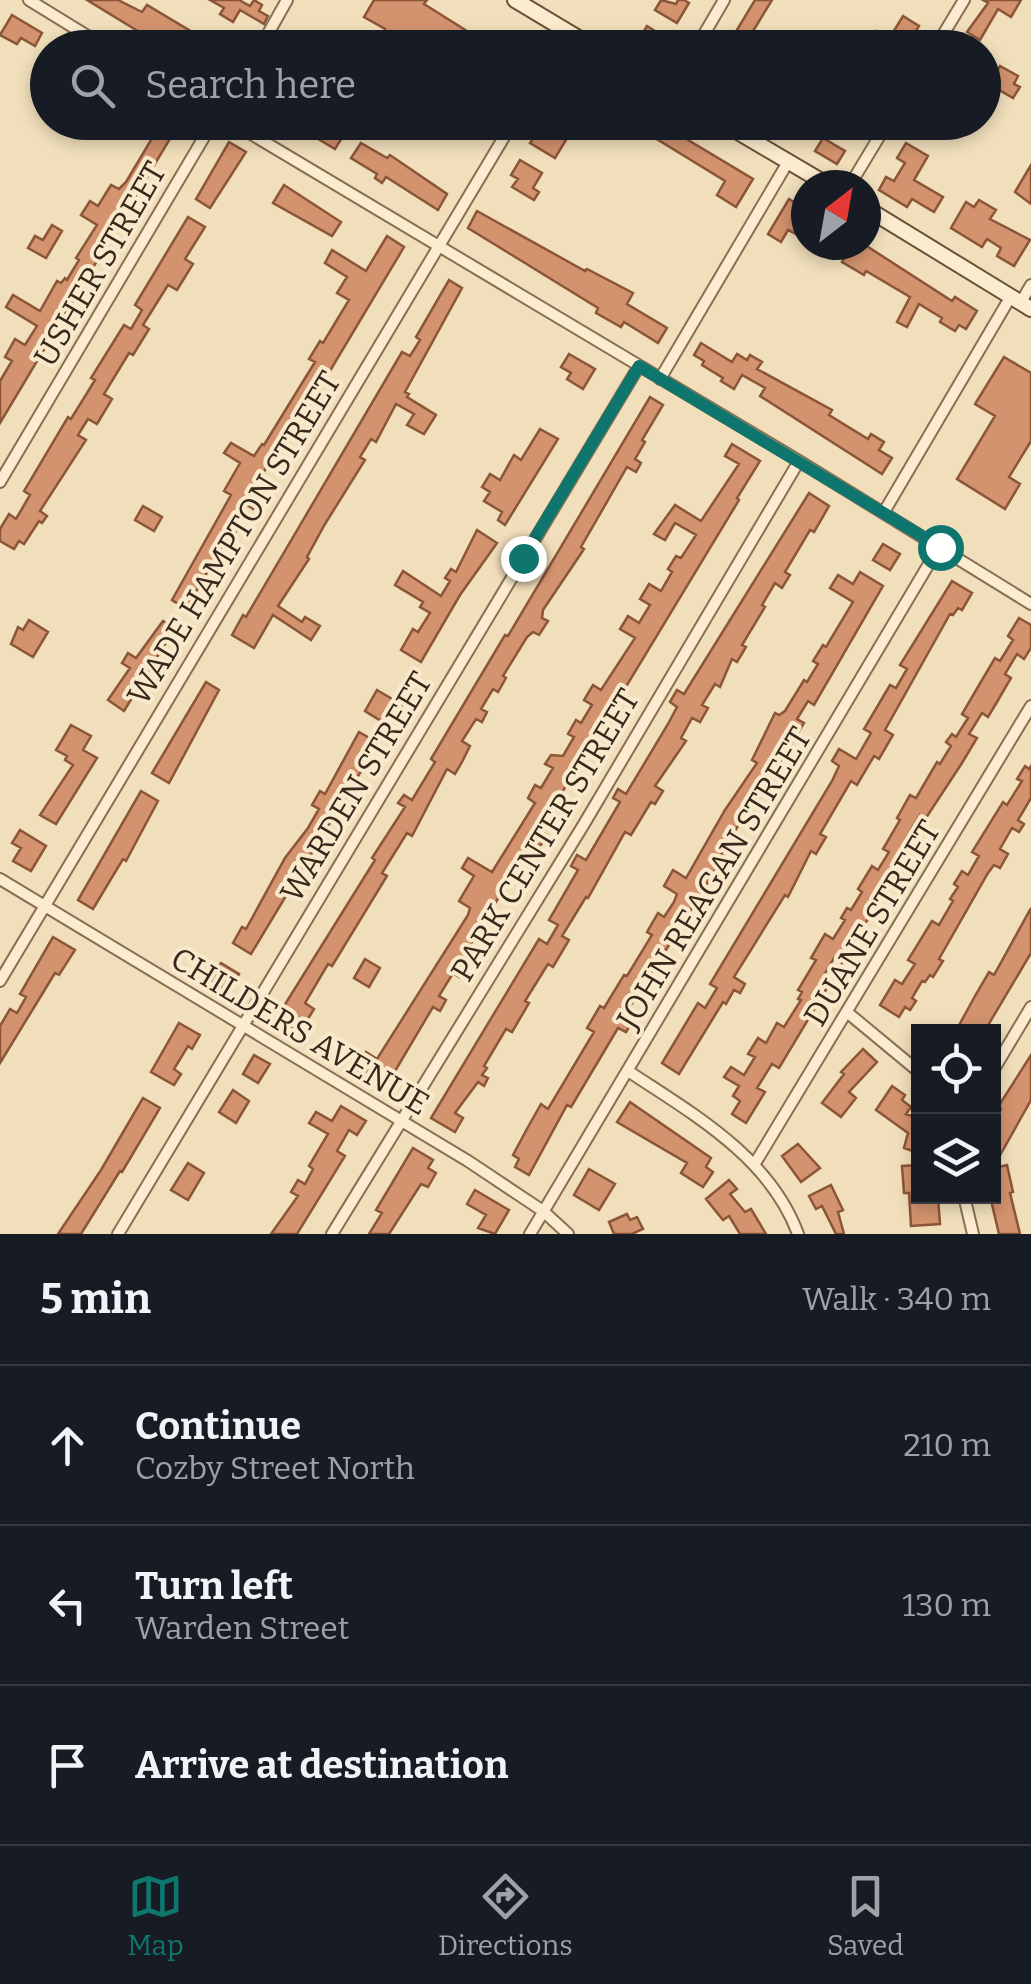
<!DOCTYPE html>
<meta charset="utf-8">
<style>
body{margin:0;font-family:Bitter,serif;background:#20242c;color:#f1f3f6}
.controls{position:absolute;right:30px;bottom:30px;display:grid;overflow:hidden;border-radius:0px;box-shadow:0 5px 15px #0003}
.controls button{width:90px;height:90px;display:grid;place-items:center;padding:0;border:0;border-bottom:2px solid #363941;background:#171b24;color:#f1f3f6;font:50px sans-serif}
.compass{position:absolute;left:791px;top:170px;width:90px;height:90px;border-radius:50%;background:#171b24;box-shadow:0 5px 15px #0003;rotate:31deg}
.stop{position:absolute;width:30px;height:30px;margin:-22px;border:8px solid #0f766e;border-radius:50%;background:#fff}
.stop.end{background:#0f766e;border-color:#fff;box-shadow:0 2px 10px #0008}
.list{margin:0;padding:0;list-style:none}
h2{display:flex;justify-content:space-between;align-items:center;height:130px;margin:0;padding:0 40px;font-size:42px}
h2 small{font-size:32px;font-weight:400;color:#9ea1a6}
.list li{display:grid;grid-template-columns:65px 1fr auto;gap:30px;align-items:center;box-sizing:border-box;height:160px;padding:0 40px;border-top:2px solid #363941}
.list b{display:block;font-size:38px;white-space:nowrap}
.list p{margin:0;font-size:32px;white-space:nowrap;color:#9ea1a6}
.list em{font-size:32px;font-style:normal;color:#9ea1a6}
.icon{flex:none;width:55px;height:55px;fill:none;stroke:currentColor;stroke-width:2;stroke-linecap:round;stroke-linejoin:round}
.map{position:relative;flex:none;width:1031px;height:1234px;overflow:hidden}
.search{position:absolute;background:#171b24;box-shadow:0 5px 15px #0003;left:30px;right:30px;top:30px;height:110px;display:flex;align-items:center;gap:25px;box-sizing:border-box;padding:0 35px;border-radius:55px;color:#9ea1a6;font-size:38px}
.sheet{height:610px;background:#171b24}
nav{display:flex;justify-content:space-around;align-items:center;box-sizing:border-box;height:140px;border-top:2px solid #363941;background:#171b24;font-size:28px;color:#9ea1a6}
nav a{display:grid;justify-items:center;gap:5px}
nav .on{color:#0f766e}
.map>svg:first-child{display:block}
.building{fill:#d3936e;stroke:#8b5538;stroke-width:2.5}
.lines{fill:none;stroke-linecap:round;stroke-linejoin:round}
.street-casing{stroke:#8a6e54;stroke-width:14}
.secondary-casing{stroke:#6b4f37;stroke-width:18}
.street{stroke:#fceccf;stroke-width:10}
.secondary{stroke:#fceccf;stroke-width:14}
.route{stroke:#0f766e;stroke-width:12}
.labels{text-anchor:middle;stroke-width:8;stroke-linejoin:round;paint-order:stroke}
.street-label{font-size:32px;fill:#38271a;stroke:#f8e9cc}
</style>
<div class="map">
<svg width="1031" height="1234" viewBox="0 0 1031 1234">
<rect width="100%" height="100%" fill="#f1dfbb"/>
<!-- building -->
<path class="building" d="M87 0H118L142 12 147 5 219 48H177L157 35 154 41Z
M210 0H239L250 6 254 0 262 5 259 11 268 16 264 24 240 10 233 22 220 14 224 8Z
M374 0H427L424 4 494 48H421L406 38 400 48H381L376 44 385 29 364 17Z
M661 0 676 4 678 0H684L689 3 677 23 655 10Z
M755 0H772L747 41 758 48H726Z
M983 0H1021L1011 17 998 9 980 40 967 32 988 3Z
M12 15 42 33 35 46 21 38 17 44 0 35Z
M903 16 919 26 906 48H881L870 41 877 31 889 39Z
M647 26 668 39 664 48H634Z
M1000 66 1018 76 1014 84 1020 87 1013 98 989 84Z
M156 122H180L0 423V381L12 361 5 357 15 339 25 345 37 326 6 307 13 295 40 311 57 281 61 283 65 278 67 280 79 260 76 258 97 225 81 215 90 201 98 206 111 185 119 189 126 182 154 135 150 133Z
M290 122H340L348 128 335 149Z
M543 122 569 135 555 158 530 143Z
M629 122H658L753 179 736 207 717 195 725 181Z
M823 138 845 151 837 164 815 151Z
M229 142 246 152 210 208 196 199Z
M361 143 387 158 390 155 447 194 438 210 386 177 382 183 375 178 377 174 351 158Z
M906 143 928 156 914 180 943 197 934 212 912 199 907 207 879 190 886 177 894 181 905 163 897 158Z
M520 160 542 173 533 188 539 192 534 200 512 187 518 179 511 175Z
M1031 165V204L1015 192Z
M284 185 341 222 332 236 273 203Z
M789 199 806 209V218L796 234 788 230 781 242 768 234Z
M979 200 996 210 990 219 1030 240 1014 266 997 256 1001 248 987 239 982 247 951 228 966 202 974 207Z
M477 211 585 271 587 269 633 293 627 304 667 328 658 343 624 322 621 327 596 313 598 308 468 228Z
M188 217 205 227 185 259 193 264 177 290 168 285 143 325 149 329 133 355 129 353 104 394 112 399 97 424 88 419 78 435 86 440 40 511 47 516 42 523 39 521 24 544 19 541 14 549 0 541V529L9 514 16 519 30 495 24 491 68 417 71 419 95 380 91 378 124 325 131 329 142 310 135 305Z
M52 225 62 231 46 258 28 248 35 236 43 240Z
M387 236 404 247 303 416 284 446 280 444 258 482 266 487 253 509 246 504 236 521 240 524 227 547 223 545 186 609 172 600 231 495 224 491 240 463 224 453 231 443 254 456 262 444 264 445 315 362 309 359 320 341 323 343 349 300 337 293 347 277 325 263 332 250 366 271Z
M831 245H865L952 301 955 297 977 311 966 329 959 325 955 331 940 322 942 318 919 304 907 327 897 322 910 297 866 271 864 275 842 262 847 254Z
M449 280 462 288 405 392 409 394 407 397 436 415 424 434 407 425 414 414 396 404 376 442 371 439 360 457 365 460 325 524 307 557 309 559 278 606 302 622 305 617 320 626 311 640 273 615 254 648 232 635 243 615 246 617 402 352 410 356 420 340 416 337Z
M701 343 732 362 737 354 747 360 750 355 762 362 757 369 832 410 829 415 868 439 871 434 884 442 879 450 892 458 882 474 760 396 765 388 742 375 734 389 721 381 723 378 702 365 704 361 694 355Z
M569 354 595 369 583 389 567 379 571 373 561 367Z
M1004 357 1031 373V441L1009 477 1020 484 1005 509 957 479 995 416 975 404Z
M650 397 663 405 642 440 645 442 635 459 641 463 636 472 627 467 581 547 584 549 543 610 542 618 548 621 539 635 533 632 527 637 503 676 506 678 498 692 493 689 481 709 487 712 482 722 476 719 462 741 470 746 462 762 455 774 447 769 412 836 407 833 382 873 387 876 332 966 328 964 305 1003 314 1009 306 1022 299 1018 291 1032 274 1022 375 860 372 858 405 807 398 803 404 795 412 800 435 762 431 759 505 635 508 636Z
M540 429 558 439 505 525 498 520 502 512 484 501 490 492 482 487 490 474 500 480 514 455 521 460Z
M732 444 760 461 737 498 739 500 558 799 567 805 561 813 554 809 540 831 547 835 540 846 533 842 478 931 460 964 465 968 459 977 453 973 439 996 446 1000 440 1011 433 1007 388 1083 382 1079 378 1086 354 1071 366 1052 377 1059 468 915 470 908 459 901 474 876 462 868 468 858 492 872 535 803 528 798 535 785 541 788 553 768 545 764 551 755 563 756 574 737 568 734 576 720 581 723 592 705 584 700 593 685 601 690 635 638 620 629 628 616 639 623 650 605 640 599 649 584 661 591 672 572 668 569 676 556 681 558 696 535 675 523 665 540 654 534 675 505 701 521 739 464 725 456Z
M809 493 829 506 814 532 810 530 785 572 790 575 782 588 775 583 762 605 765 607 742 645 746 647 737 662 732 659 720 687 715 684 702 705 708 708 700 722 692 718 681 738 686 741 655 786 663 791 655 804 651 802 631 835 625 832 588 898 586 897 562 936 569 940 553 967 548 964 525 1001 529 1003 512 1032 506 1029 484 1066 487 1068 482 1075 488 1078 484 1086 478 1082 455 1113 463 1118 455 1132 431 1118 539 939 547 944 558 925 549 920 578 870 571 866 577 855 586 860 620 802 613 798 618 789 626 794 668 724 677 707 670 702 677 690 684 694Z
M143 506 162 517 154 531 135 520Z
M477 530 497 543 460 595 421 662 401 650 413 629 418 632 430 613 420 607 423 602 395 585 403 571 441 596 450 581 445 578 451 569 456 572Z
M883 544 900 554 890 570 873 560Z
M860 572 883 586 814 705 808 701 797 719 804 723 749 813 747 811 721 854 724 856 669 945 649 977 643 974 631 994 636 997 622 1019 631 1024 626 1032 618 1028 571 1107 567 1105 529 1175 515 1167 519 1159 513 1155 528 1127 541 1104 548 1109 594 1032 587 1028 600 1006 604 1008 624 975 627 976 652 935 647 932 658 913 664 917 674 902 677 894 664 886 673 870 686 878 725 810 757 763 752 760 775 713 779 715 785 711 804 680 807 682 818 664 813 661 823 645 826 647 853 602 830 588 838 575 853 584Z
M952 581 972 593 962 610 958 608 953 615 950 614 885 730 893 735 879 759 874 756 857 785 851 781 820 834 826 837 816 854 811 851 788 897 785 895 734 977 745 984 740 993 734 990 726 1004 723 1002 679 1074 662 1063 698 1003 705 1008 717 988 710 984 832 781 839 766 832 761 839 749 856 759 871 733 864 729 890 685 896 688 907 669 900 665Z
M1019 618 1031 625V648L1024 659 1017 654 1005 674 1011 678 997 702 988 717 982 713 969 734 977 738 962 763 926 818 920 815 905 840 914 845 883 894 876 890 865 908 872 912 842 963 834 958 822 979 830 983 779 1068 772 1064 757 1088 765 1092 746 1123 732 1114 740 1101 733 1096 739 1086 724 1077 731 1067 744 1075 755 1057 748 1054 758 1038 766 1043 777 1023 784 1027 801 1000 798 999 802 992 798 990 816 960 811 958 825 934 833 939 845 920 841 918 847 908 851 910 862 892 858 889 872 866 878 870 889 852 883 849 900 820 897 818 910 795 916 798 937 762 940 764 951 746 946 742 952 734 956 737 968 718 962 714 982 680 995 658 1000 661 1013 640 1008 636Z
M29 620 48 632 33 657 11 644 18 627 23 630Z
M163 621 175 628 124 711 108 700 130 668 122 663 128 653 136 658Z
M206 682 219 690 169 783 152 773Z
M377 690 402 705 389 726 365 711Z
M71 725 91 736 83 750 97 758 56 824 40 815 73 765 65 760 67 756 56 750Z
M359 732 378 743 251 954 233 943 242 927 246 929 285 858 308 828 319 809 312 805 320 791 325 794Z
M1025 766 1029 769 1031 766V798L1018 820 1024 824 1019 832 1012 828 1000 849 1008 854 1000 868 994 865 988 873 939 959 943 961 933 977 930 975 925 982 922 981 912 998 916 1001 910 1010 905 1007 899 1017 880 1005 895 980 902 984 915 964 908 960 932 921 939 925 953 901 950 899 958 887 954 884 962 871 968 875 979 856 972 852 1003 802 1007 805 1022 781 1017 779Z
M141 791 158 801 126 861 123 859 93 909 78 900Z
M20 830 46 846 31 871 13 861 21 848 12 843Z
M1031 908V953L984 1032H962L957 1029 975 996 989 972 994 975Z
M53 937 75 950 59 975 55 973 0 1063V1026L10 1009 17 1013 26 997 20 994Z
M365 959 380 968 369 987 354 978Z
M221 963 239 974 229 991 211 980Z
M179 1023 200 1035 192 1049 188 1046 174 1069 181 1074 174 1085 151 1072Z
M863 1049 877 1062 849 1092 856 1098 841 1117 822 1103 844 1074 841 1072Z
M254 1055 270 1064 258 1083 243 1074Z
M1031 1055V1100L994 1166V1123L1001 1109 998 1107Z
M892 1086 905 1095 902 1100 911 1107 906 1114 918 1118V1153L904 1148 908 1133 876 1110Z
M233 1090 249 1101 236 1123 219 1112Z
M143 1098 160 1108 122 1172 120 1171 81 1234H58L101 1170Z
M630 1102 711 1158 706 1167 713 1172 703 1187 681 1173 687 1163 617 1122Z
M341 1106 366 1121 357 1135 349 1130 337 1151 345 1156 297 1234H271L298 1196 291 1192 298 1180 305 1184 313 1169 309 1166 328 1134 309 1123 316 1112 332 1121Z
M798 1144 820 1168 801 1182 782 1156Z
M413 1148 433 1160 428 1168 436 1173 428 1187 421 1184 389 1234H369L382 1213 376 1210Z
M188 1163 204 1173 188 1200 171 1190Z
M918 1165V1199L938 1198 940 1224 911 1226 909 1193H904L902 1166Z
M1007 1165 1013 1192 1010 1193 1020 1234H999L990 1196H994V1168Z
M589 1169 615 1184 599 1210 574 1195Z
M729 1180 737 1189 730 1194 745 1212 751 1209 766 1234H740L729 1216 723 1220 706 1199Z
M831 1185 843 1210 838 1212 844 1234H836L822 1206 816 1209 809 1196Z
M475 1190 509 1210 495 1234 478 1228 486 1215 467 1204Z
M627 1214 630 1220 637 1217 643 1229 632 1234H614L609 1222Z"/>
<g class="lines">
<!-- street casing -->
<g class="street-casing">
<path id="street" d="M29 0 107 48
M260 48 287 0
M559 48 569 32
M696 48 724 0
M935 48 964 0
M231 122 799 461 1031 604
M850 185 888 122
M1021 302 1031 285
M660 379 788 162
M0 482 213 122
M884 512 1011 296
M0 879 468 1161 543 1211 568 1234
M0 981 513 122
M848 1013 918 1071
M994 1069 1031 1007
M628 1071C693 1114 770 1157 798 1234
M754 1165 1031 706
M964 1196 973 1234
M118 1234 639 366
M332 1234 584 824 799 461
M530 1234 939 547"/>
</g>
<!-- secondary casing -->
<g class="secondary-casing">
<path id="secondary" d="M515 0 595 48
M721 122 828 185
M866 208 1031 309"/>
</g>
<!-- street -->
<use href="#street" class="street"/>
<!-- secondary -->
<use href="#secondary" class="secondary"/>
</g>
<g class="lines">
<!-- route -->
<path class="route" d="M523 558 639 366 940 547"/>
</g>
<g class="labels">
<!-- street labels -->
<g class="street-label">
<text transform="translate(100 264) rotate(-60)" y="11">USHER STREET</text>
<text transform="translate(234 538) rotate(-59)" y="11">WADE HAMPTON STREET</text>
<text transform="translate(356 787) rotate(-59)" y="11">WARDEN STREET</text>
<text transform="translate(545 835) rotate(-59)" y="11">PARK CENTER STREET</text>
<text transform="translate(714 878) rotate(-59)" y="11">JOHN REAGAN STREET</text>
<text transform="translate(872 923) rotate(-59)" y="11">DUANE STREET</text>
<text transform="translate(300 1031) rotate(31)" y="11">CHILDERS AVENUE</text>
</g>
</g>
</svg>
<div class="controls">
<button><svg class="icon" aria-label="locate" viewBox="0 0 24 24"><circle cx="12" cy="12" r="6"/><path d="M12 2v4M12 18v4M2 12h4M18 12h4"/></svg></button>
<button><svg class="icon" aria-label="layers" viewBox="0 0 24 24"><path d="M12 4l9 5-9 5-9-5zM3 14l9 5 9-5"/></svg></button>
</div>
<svg class="compass" viewBox="-18 -18 36 36"><path d="M0-13l5 13h-10z" fill="#e53935"/><path d="M0 13l5-13h-10z" fill="#9ea1a6"/></svg>
<div class="stop" style="left:940px;top:547px"></div>
<div class="stop end" style="left:523px;top:558px"></div>
<div class="search"><svg class="icon" aria-label="search" viewBox="0 0 24 24"><circle cx="10" cy="10" r="6"/><path d="M15 15l6 6"/></svg>Search here</div>
</div>
<section class="sheet">
<h2>5 min<small>Walk · 340 m</small></h2>
<ul class="list">
<li><svg class="icon" aria-label="ahead" viewBox="0 0 24 24"><path d="M12 20V5M6 11l6-6 6 6"/></svg><div><b>Continue</b><p>Cozby Street North</p></div><em>210 m</em></li>
<li><svg class="icon" aria-label="left" viewBox="0 0 24 24"><path d="M17 20v-9H6M10 6l-5 5 5 5"/></svg><div><b>Turn left</b><p>Warden Street</p></div><em>130 m</em></li>
<li><svg class="icon" aria-label="arrive" viewBox="0 0 24 24"><path d="M6 21V4h12l-3 4 3 4H6"/></svg><div><b>Arrive at destination</b></div></li>
</ul>
</section>
<nav>
<a class="on"><svg class="icon" aria-label="map" viewBox="0 0 24 24"><path d="M3 6l6-2 6 2 6-2v14l-6 2-6-2-6 2zM9 4v14M15 6v14"/></svg>Map</a>
<a><svg class="icon" aria-label="directions" viewBox="0 0 24 24"><path d="M12 3l9 9-9 9-9-9zM9 14v-3h6M13 9l2 2-2 2"/></svg>Directions</a>
<a><svg class="icon" aria-label="saved" viewBox="0 0 24 24"><path d="M7 4h10v16l-5-4-5 4z"/></svg>Saved</a>
</nav>
